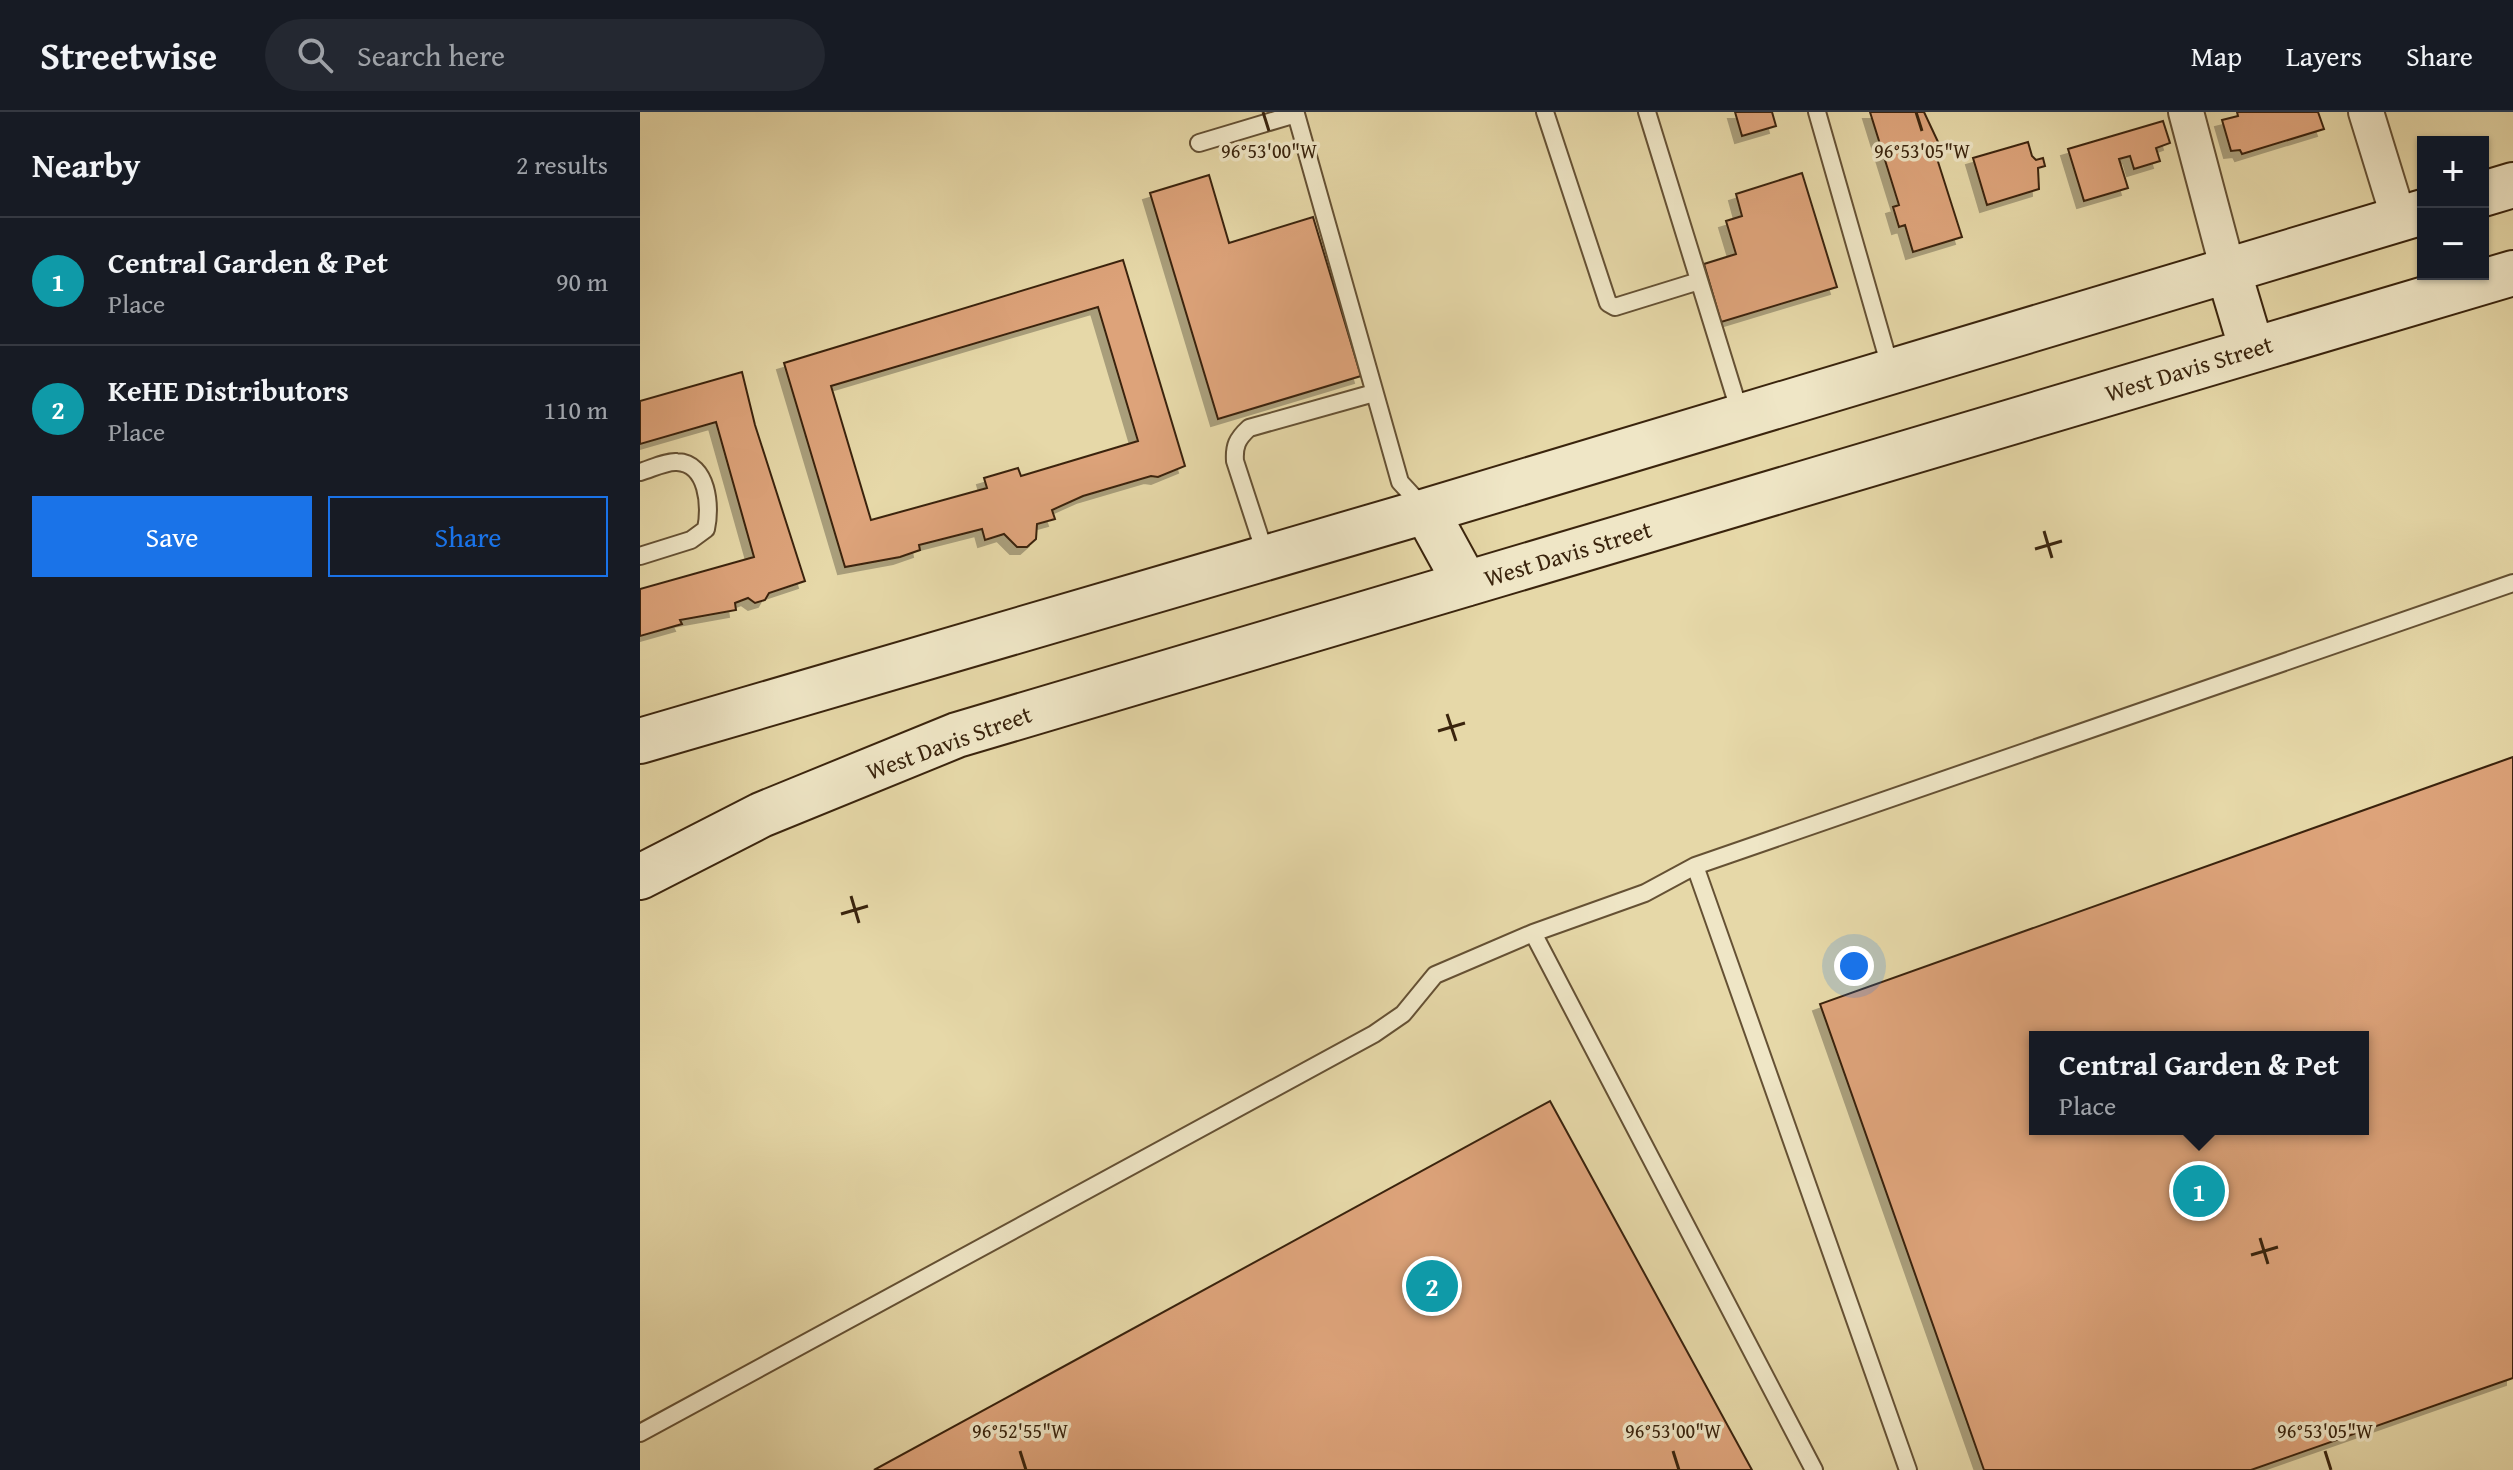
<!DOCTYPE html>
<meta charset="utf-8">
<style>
body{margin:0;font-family:"Gentium Book Plus",serif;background:#242831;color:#f1f3f6}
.controls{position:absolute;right:24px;top:24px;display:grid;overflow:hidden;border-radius:0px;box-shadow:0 2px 6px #0004}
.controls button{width:72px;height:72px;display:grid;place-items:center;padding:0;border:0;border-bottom:2px solid #363941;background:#171b24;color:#f1f3f6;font:40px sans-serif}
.you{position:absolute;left:1214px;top:854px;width:28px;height:28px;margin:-20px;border:6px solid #fff;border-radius:50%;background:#1a73e8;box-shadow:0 0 0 12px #1a73e833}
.badge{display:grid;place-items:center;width:52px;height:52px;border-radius:50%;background:#1a73e8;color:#fff;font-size:26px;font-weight:700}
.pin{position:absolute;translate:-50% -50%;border:4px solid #fff;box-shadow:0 2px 8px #0006}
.popup{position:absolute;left:1389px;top:919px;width:340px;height:104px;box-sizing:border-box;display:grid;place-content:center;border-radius:0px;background:#171b24;filter:drop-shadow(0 2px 6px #0005);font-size:26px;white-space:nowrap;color:#9ea1a6}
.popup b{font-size:30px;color:#f1f3f6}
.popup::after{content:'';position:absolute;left:50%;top:100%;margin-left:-16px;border:16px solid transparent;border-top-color:#171b24}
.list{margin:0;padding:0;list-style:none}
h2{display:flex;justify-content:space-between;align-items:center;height:104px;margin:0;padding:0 32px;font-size:34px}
h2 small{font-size:26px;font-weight:400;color:#9ea1a6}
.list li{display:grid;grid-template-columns:52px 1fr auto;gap:24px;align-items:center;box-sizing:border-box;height:128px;padding:0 32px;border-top:2px solid #363941}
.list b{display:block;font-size:30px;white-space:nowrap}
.list p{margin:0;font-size:26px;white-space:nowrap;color:#9ea1a6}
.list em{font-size:26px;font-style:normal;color:#9ea1a6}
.actions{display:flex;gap:16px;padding:24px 32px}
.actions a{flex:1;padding:18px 0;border:2px solid #1a73e8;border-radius:0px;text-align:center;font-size:28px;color:#1a73e8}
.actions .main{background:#1a73e8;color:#fff}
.icon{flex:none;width:44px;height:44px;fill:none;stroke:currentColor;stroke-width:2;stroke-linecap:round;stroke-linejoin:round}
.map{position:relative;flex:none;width:1873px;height:1358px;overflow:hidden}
header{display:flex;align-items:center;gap:48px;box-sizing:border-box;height:112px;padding:0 40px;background:#171b24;border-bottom:2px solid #363941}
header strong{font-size:38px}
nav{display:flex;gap:44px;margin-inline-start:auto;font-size:28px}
.search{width:560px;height:72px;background:#242831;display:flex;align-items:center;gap:20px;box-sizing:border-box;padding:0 28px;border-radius:44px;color:#9ea1a6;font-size:30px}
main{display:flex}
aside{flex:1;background:#171b24}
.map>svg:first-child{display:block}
.building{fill:#dda37a;stroke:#3a240d;stroke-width:2;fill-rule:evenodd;filter:url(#shadow)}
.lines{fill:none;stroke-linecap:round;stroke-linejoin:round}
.lane-casing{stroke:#655134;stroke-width:20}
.street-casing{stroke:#655134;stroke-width:38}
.secondary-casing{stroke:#3a240d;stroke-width:48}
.lane{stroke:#efe6c6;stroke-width:16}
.street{stroke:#efe6c6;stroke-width:34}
.secondary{stroke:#efe6c6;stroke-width:44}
.ticks{fill:none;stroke:#3a240d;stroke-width:3}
.labels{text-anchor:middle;stroke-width:7;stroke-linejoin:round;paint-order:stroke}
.street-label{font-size:24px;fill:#3a240d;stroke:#efe6c6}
.ticks-label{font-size:20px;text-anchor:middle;fill:#3a240d;stroke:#efe6c6;stroke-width:7;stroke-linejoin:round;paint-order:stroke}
</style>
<header>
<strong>Streetwise</strong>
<div class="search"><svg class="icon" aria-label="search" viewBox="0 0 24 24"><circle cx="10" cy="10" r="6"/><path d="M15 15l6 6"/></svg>Search here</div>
<nav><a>Map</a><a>Layers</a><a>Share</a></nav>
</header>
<main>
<aside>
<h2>Nearby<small>2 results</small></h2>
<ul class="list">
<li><span class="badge" style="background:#0f9aa8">1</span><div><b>Central Garden &amp; Pet</b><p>Place</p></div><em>90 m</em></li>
<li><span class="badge" style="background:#0f9aa8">2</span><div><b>KeHE Distributors</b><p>Place</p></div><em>110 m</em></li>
</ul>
<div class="actions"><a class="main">Save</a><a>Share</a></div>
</aside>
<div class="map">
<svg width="1873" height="1358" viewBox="0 0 1873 1358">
<defs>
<filter id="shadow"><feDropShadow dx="-7" dy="7" stdDeviation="0" flood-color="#0004"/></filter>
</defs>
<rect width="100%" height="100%" fill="#e6d8a8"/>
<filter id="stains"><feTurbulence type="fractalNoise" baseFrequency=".0025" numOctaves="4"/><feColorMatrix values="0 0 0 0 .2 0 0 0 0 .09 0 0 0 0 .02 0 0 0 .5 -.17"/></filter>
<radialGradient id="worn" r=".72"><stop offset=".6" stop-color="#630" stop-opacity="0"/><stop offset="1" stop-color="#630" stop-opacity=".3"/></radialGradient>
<!-- building -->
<path class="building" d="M1095 0H1132L1136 14 1102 24Z
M1230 0H1284L1299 32 1293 34 1322 125 1273 140 1265 113 1259 115 1253 95 1259 93Z
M1597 0H1678L1684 17 1602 42 1600 38 1591 39 1582 8 1598 4Z
M1523 9 1530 31 1516 36 1520 49 1494 57 1490 44 1479 47 1488 76 1444 89 1428 37Z
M1388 30 1392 44 1396 48 1403 46 1405 54 1398 56 1399 77 1347 93 1333 46Z
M1162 61 1197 175 1081 210 1064 152 1096 142 1086 109 1102 104 1096 82Z
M569 63 589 131 673 105 721 264 578 307 510 81Z
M483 148 545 354 518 365 511 364 443 384 412 398 415 407 397 412 396 427 387 435H377L364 422 345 428 342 417 279 433 280 438 260 445 205 455 144 251ZM458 195 498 329 381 364 378 356 344 366 347 376 231 408 191 274Z
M102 260 115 313 165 469 129 481 125 488 115 491 108 486 95 491 96 498 40 508 42 512 0 524V477L114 445 76 310 0 332V289Z
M1873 645V1266L1611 1358H1344L1180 892ZM1395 925H1723V1017H1395Z
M910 989 1112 1358H234Z"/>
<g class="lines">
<!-- lane casing -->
<g class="lane-casing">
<path id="lane" d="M905 0 968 191 975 195 1059 169
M1007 0 1101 304
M1177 0 1251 258
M559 31 656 2 760 370 783 395
M0 360C11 357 26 349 37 350 68 351 71 395 66 417L51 428 0 444
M626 444 595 349C594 334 597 327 609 316L734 281
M893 821 1174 1358
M0 1321 734 922 763 902 795 863 893 821 1005 781 1055 754
M1268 1358 1055 754 1873 471"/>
</g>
<!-- street casing -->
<g class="street-casing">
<path id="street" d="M1546 0 1588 158
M1726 0 1759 107"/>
</g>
<!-- secondary casing -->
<g class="secondary-casing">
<path id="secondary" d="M1843 82 1873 73
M1588 158 1612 238
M786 399 826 472
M0 629 786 399 1783 100
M0 765 121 703 317 623 1873 161"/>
</g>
<!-- lane -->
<use href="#lane" class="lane"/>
<!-- street -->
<use href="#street" class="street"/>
<!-- secondary -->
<use href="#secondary" class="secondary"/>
</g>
<!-- ticks -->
<path class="ticks" d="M623 0 629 19M1276 0 1282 19M1404 419 1412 446M1395 437 1422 429M807 602 816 629M798 619 825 611M211 784 219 811M201 802 228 794M1620 1126 1628 1152M1611 1143 1638 1135M380 1339 386 1358M1033 1339 1039 1358M1685 1339 1691 1358"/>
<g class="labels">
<!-- street labels -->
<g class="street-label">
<text transform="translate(1549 257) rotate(-17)" y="8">West Davis Street</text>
<text transform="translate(928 442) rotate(-17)" y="8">West Davis Street</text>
<text transform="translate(309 631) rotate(-20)" y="8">West Davis Street</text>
</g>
</g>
<g class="ticks-label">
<text x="629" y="46">96°53'00"W</text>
<text x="1282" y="46">96°53'05"W</text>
<text x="380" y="1326">96°52'55"W</text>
<text x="1033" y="1326">96°53'00"W</text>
<text x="1685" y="1326">96°53'05"W</text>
</g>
<rect width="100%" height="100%" filter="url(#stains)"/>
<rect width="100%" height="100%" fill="url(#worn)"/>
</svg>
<div class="controls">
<button>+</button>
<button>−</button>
</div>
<div class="you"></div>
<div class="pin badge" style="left:1559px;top:1079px;background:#0f9aa8">1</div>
<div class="popup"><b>Central Garden &amp; Pet</b>Place</div>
<div class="pin badge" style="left:792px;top:1174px;background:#0f9aa8">2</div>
</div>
</main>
